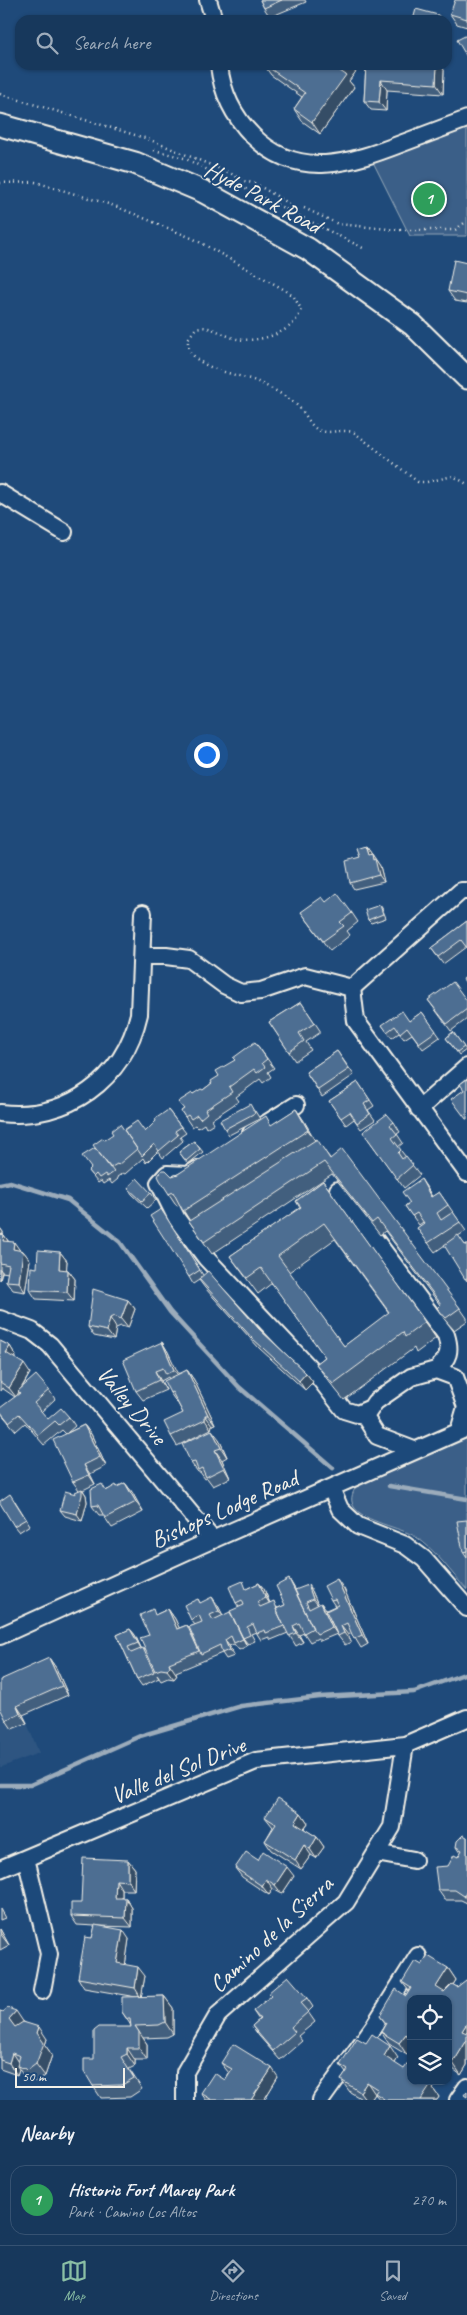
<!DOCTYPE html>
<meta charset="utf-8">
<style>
body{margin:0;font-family:Caveat,sans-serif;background:#203f62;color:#f1f3f6}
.controls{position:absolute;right:15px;bottom:15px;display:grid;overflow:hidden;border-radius:10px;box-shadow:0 1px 4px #0004}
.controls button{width:45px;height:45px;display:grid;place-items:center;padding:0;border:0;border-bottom:1px solid #365272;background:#17385c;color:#f1f3f6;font:25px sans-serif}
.scale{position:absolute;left:15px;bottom:12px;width:110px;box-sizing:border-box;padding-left:5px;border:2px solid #f4f1e8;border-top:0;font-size:14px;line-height:18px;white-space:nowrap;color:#f4f1e8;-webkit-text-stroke:4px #1f4a7a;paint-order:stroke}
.you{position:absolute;left:206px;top:754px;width:18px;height:18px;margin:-12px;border:4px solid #fff;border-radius:50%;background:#1a73e8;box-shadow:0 0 0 8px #1a73e833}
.badge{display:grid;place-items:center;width:32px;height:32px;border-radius:50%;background:#8abfa5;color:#fff;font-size:16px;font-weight:700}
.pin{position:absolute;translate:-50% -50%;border:2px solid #fff;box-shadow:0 1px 5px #0006}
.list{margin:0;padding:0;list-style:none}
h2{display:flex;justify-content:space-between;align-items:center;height:65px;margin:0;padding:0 20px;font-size:21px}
h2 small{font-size:16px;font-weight:400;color:#9eacbb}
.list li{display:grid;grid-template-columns:32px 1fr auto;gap:15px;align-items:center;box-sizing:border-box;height:70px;margin:0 10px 10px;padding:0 10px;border:1px solid #365272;border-radius:15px}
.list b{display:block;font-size:19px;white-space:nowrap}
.list p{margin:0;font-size:16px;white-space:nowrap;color:#9eacbb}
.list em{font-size:16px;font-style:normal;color:#9eacbb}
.icon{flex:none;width:28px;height:28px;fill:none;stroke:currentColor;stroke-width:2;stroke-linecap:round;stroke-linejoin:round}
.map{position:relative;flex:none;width:467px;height:2100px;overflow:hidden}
.search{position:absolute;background:#17385c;box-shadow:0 1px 4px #0004;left:15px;right:15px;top:15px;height:55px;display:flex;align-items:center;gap:12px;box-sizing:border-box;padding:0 18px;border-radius:15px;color:#9eacbb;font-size:19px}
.sheet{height:145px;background:#17385c}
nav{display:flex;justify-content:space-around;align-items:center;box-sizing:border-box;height:70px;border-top:1px solid #365272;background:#17385c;font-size:14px;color:#9eacbb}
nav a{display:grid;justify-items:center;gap:2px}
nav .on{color:#8abfa5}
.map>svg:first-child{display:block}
.built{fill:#2d5581}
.green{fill:#3a5f88;stroke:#97a8b8}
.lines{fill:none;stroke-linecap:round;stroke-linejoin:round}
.stream{stroke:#9cacbb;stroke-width:4.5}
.minor-casing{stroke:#f4f1e8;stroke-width:20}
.major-casing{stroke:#f4f1e8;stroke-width:25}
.path{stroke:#f4f1e8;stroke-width:2.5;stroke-dasharray:1 4;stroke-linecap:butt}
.minor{stroke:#1f4a7a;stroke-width:16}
.major{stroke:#1f4a7a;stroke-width:21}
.wall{fill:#425f7e;stroke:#f4f1e8;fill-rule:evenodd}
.shaded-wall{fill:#364d66;stroke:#f4f1e8}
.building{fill:#4d6e92;stroke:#f4f1e8;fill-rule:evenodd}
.labels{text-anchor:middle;stroke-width:4;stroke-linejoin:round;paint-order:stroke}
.street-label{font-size:24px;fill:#f4f1e8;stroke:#1f4a7a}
</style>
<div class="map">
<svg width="467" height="2100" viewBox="0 0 467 2100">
<rect width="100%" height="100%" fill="#1f4a7a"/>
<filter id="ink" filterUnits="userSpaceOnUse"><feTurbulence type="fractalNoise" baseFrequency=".02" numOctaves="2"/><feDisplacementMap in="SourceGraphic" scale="10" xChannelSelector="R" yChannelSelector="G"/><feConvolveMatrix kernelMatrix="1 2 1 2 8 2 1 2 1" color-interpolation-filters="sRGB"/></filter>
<g filter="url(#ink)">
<!-- built -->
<path class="built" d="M0 1703 12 1729 27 1723 39 1753 2 1767H0Z"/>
<!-- green -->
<path class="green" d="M467 126V236H410L373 162Z
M467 1434V1590C451 1573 436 1550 416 1537 400 1527 364 1522 354 1507 349 1499 353 1490 359 1483Z"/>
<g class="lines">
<!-- stream -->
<path class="stream" d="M0 1184 10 1182 68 1200 120 1242 170 1312 239 1387 333 1468
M389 1486 467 1499
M0 1785H30L140 1736 241 1706 320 1697 414 1692 467 1673"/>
<!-- minor casing -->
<g class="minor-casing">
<path id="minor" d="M208 0 214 20
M219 65C222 93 233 116 253 136 298 181 351 163 403 143 424 135 446 127 467 119
M0 493 64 532
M142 956H166L189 959 224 985 241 993 261 991 305 976 352 988
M352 988 356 1021 467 1173
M352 988 461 891H467
M419 1109 467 1067
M0 1113C67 1121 124 1080 139 1014L143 913
M251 1133 296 1105
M198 1169 188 1175 167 1174 159 1183 177 1219 206 1258 320 1379 344 1410 357 1414 371 1408
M338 1190 446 1335C451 1351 449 1358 436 1370
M0 1319 32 1331 50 1345 213 1540
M414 1450 377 1436 365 1417 375 1402 411 1377 436 1370 455 1377 466 1407 459 1431
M331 1488 340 1509 358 1526 405 1545 424 1559 467 1608
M0 1636 203 1544 467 1428
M376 1853 414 1860
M26 1858 49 1954 42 1991
M0 1869 256 1761 405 1745 467 1718
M185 2100V2072L218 2015 346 1902 392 1827 405 1745
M321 2100 374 2026 418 1956
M458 2100 467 2087"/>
</g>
<!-- major casing -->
<g class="major-casing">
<path id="major" d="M0 125 135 163 204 192 308 249 413 325 467 378"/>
</g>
<!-- path -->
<path class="path" d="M0 94 148 139 230 173 244 181 256 184 290 204 293 203
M154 150 184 158 365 249
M0 183 35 182 115 206 194 239 285 290 294 297 301 309C296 333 258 343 237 339 223 336 211 324 196 328L188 339C186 370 238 373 258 382 273 389 293 399 303 412 308 418 312 429 321 431 332 434 343 428 355 433L418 482H427L453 476 467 484
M304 208 338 224 398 230H455L467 221"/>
<!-- minor -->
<use href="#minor" class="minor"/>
<!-- major -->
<use href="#major" class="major"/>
</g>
<!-- wall -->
<path class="wall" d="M260 0H305L306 2 270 17 264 8Z
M467 0V27L457 24 450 14Z
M264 65H354L357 70 349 81 354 87 320 134 302 121 294 109 302 97 271 75Z
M366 65 444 70 443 94 387 90 386 111 371 110 364 101Z
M467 263V303L455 301 448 291Z
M366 846 380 866 384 882 354 889 350 883 360 857Z
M326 902 352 913 358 922 347 931 350 935 330 951 301 912Z
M380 905 382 908 386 918 371 923 368 920Z
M467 921 466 947 443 964 431 948Z
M428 1000 467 1001V1019L451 1031Z
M301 1002 321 1032 306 1042 311 1050 295 1061 269 1022Z
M422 1012 440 1037 423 1049 412 1034 404 1039 399 1033 392 1038 382 1025 409 1021Z
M453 1032 466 1050 459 1055 446 1038Z
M255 1042 274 1068 268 1072 271 1077 263 1083 260 1079 236 1097 239 1101 212 1119 214 1123 206 1128 204 1124 198 1128 195 1125 192 1127 181 1111 184 1109 193 1094 203 1090 212 1083 235 1060Z
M337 1051 354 1075 322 1097 306 1072Z
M358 1082 374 1106 368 1110 375 1120 361 1129 354 1119 346 1125 329 1101Z
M296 1109 304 1121 315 1140 330 1158 460 1308 467 1318V1321L454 1330 445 1320 437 1308 440 1305 385 1231 380 1235 332 1174 212 1254 189 1221H190L180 1205 177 1206 169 1194 172 1176 178 1174 272 1125Z
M168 1110 186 1133 180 1137 183 1141 163 1158 158 1151 146 1163 143 1158 125 1174 123 1173 117 1177 118 1179 112 1184 109 1180 103 1184 101 1181 98 1183 88 1171 91 1168 95 1148 104 1140 124 1130 145 1132Z
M255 1111 260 1119 229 1135 225 1129Z
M394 1122 400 1132 397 1134 403 1143 398 1147 420 1175 404 1188 363 1132Z
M194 1141 203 1152 188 1164 179 1152Z
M323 1181 436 1338 416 1353 414 1348 344 1400 327 1379 316 1364 325 1357 272 1283 258 1294 230 1256 300 1208 296 1201ZM335 1239 389 1313 344 1346 289 1272Z
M128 1188 151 1193 156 1200 147 1208 132 1194Z
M427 1188 432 1197 439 1192 466 1231 458 1236 465 1245 467 1244V1281L445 1245 435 1252 417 1228 424 1224 423 1222 419 1225 405 1206Z
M165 1216 203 1275 259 1329 306 1373 313 1382 305 1390 259 1348 205 1288 199 1280 193 1284 189 1277Z
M0 1228 3 1232V1234L9 1242 20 1250 23 1251 30 1260 25 1292 13 1290 6 1281 8 1273 2 1272 0 1280Z
M60 1252 67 1261 66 1270H68L75 1279 74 1301 36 1299 30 1290 37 1268Z
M128 1300 135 1309 128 1328 121 1326 116 1328 114 1340 94 1336 88 1327Z
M0 1341 10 1346 16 1356 14 1358 30 1373 22 1388 49 1390 55 1399 41 1412 48 1419 69 1417 75 1426 67 1433 84 1425 91 1434 106 1466 90 1474 95 1484 83 1490 86 1495 87 1502 82 1521 65 1516 60 1510 79 1490 73 1482 66 1434 62 1430 44 1445 25 1423 16 1431 0 1412 15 1397 2 1388 0 1391Z
M162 1342 168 1352 178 1375 187 1370 194 1380 215 1424 212 1425 211 1429 177 1446 171 1436 183 1413 177 1402V1403L170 1393 169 1379 168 1377 161 1381 166 1390 143 1400 136 1391Z
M219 1439 227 1457 222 1460 230 1478 213 1486 207 1478 205 1479 200 1472H198L191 1463Z
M125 1483 132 1492 143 1512 112 1528 103 1515H99L92 1506 107 1490 117 1487Z
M15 1501 30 1525 19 1532 14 1526Z
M467 1520V1558L463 1552Z
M259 1583 264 1589 270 1603 278 1608 285 1605 296 1590 312 1591 318 1605 326 1610 335 1606 331 1600 344 1589 368 1644 361 1648 352 1633 348 1635 351 1642 345 1645 338 1636 331 1621 337 1634 320 1641 318 1638 310 1642 304 1633 299 1635 303 1642 296 1646 288 1633 271 1640 269 1637 261 1640 256 1632 251 1634 255 1641 248 1644 243 1638 247 1646 239 1650 234 1644 229 1646 234 1656 226 1659 222 1653 176 1672 177 1675 174 1679 168 1678 161 1681 157 1675 159 1678 142 1686 137 1679 117 1635 130 1629 135 1635 141 1648 145 1650 149 1635 157 1614 168 1609 175 1619 179 1628 187 1625 189 1627 195 1625 191 1620 198 1599 200 1603 217 1604 223 1616 234 1619 239 1607 236 1603 248 1588Z
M49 1658 56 1668 68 1695 23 1715 27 1723 12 1729 6 1720Z
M301 1813 308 1823 304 1829 317 1837 324 1847 316 1858 311 1855 301 1869 271 1850 265 1841 273 1827 265 1817Z
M467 1837V1903L461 1900H445L438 1890 448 1866 458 1857 460 1853 456 1847Z
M128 1860 135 1869 134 1890H122V1898H126L132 1908V1927L99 1926 129 1939 125 1965 145 1976 141 1997 164 1996 173 2008V2034L167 2037 143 2038 147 2044V2060H135V2066L129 2069 142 2089 130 2097 101 2098 93 2086 94 2059 131 2027 130 2024 122 2012 136 1997 84 1988 78 1978 92 1938 95 1926 77 1925 71 1916 81 1903Z
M258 1860 294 1876 282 1894 273 1889 269 1895 242 1877 235 1868Z
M0 1909 5 1918 0 1920Z
M0 1929 9 1945 0 1950Z
M422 1965 448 1968 456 1980 453 1985 457 1987 467 1980V2065L461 2075 453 2069 448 2077V1999H411V2050L407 2055 389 2044 381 2032 386 2024 380 2016 406 1996 409 1991 402 1982Z
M307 1998 313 2007 308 2012 315 2022 298 2036 302 2041 280 2060 259 2036 252 2026 259 2020 253 2011Z
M0 2011 24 2022 47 2039 45 2045 52 2055 45 2076 37 2082 25 2078 19 2069 17 2075 0 2069Z
M366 2043 398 2058 395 2063 411 2081H436L437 2083 433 2089 439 2097 437 2100H380L375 2094 371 2100H363L350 2092 341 2080 346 2073 340 2065Z
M221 2063 278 2077 264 2100H206L201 2093 225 2080 229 2073Z"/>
<!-- shaded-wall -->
<path class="shaded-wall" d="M438 15 442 20H437Z
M344 65H354L357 70 349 81 354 87 320 134 312 122 340 71Z
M437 65H441L444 70 443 94 436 84Z
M381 80 387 90 386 111 379 102Z
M366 846 371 853 373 862 369 855Z
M372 854 380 866 384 882 379 875 373 860Z
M296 1109 304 1121 316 1142 308 1130Z
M421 1179 427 1188 438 1207 431 1197Z
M0 1228 3 1232 1 1243 0 1241Z
M4 1235 10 1244 3 1241Z
M14 1242 21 1252 13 1249Z
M23 1251 30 1260 25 1292 19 1282Z
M60 1252 67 1261 66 1279 59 1269Z
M0 1269 2 1272 0 1280Z
M68 1270 75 1279 74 1301 67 1292Z
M128 1300 135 1309 128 1328 121 1319Z
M110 1318 116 1328 114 1340 107 1331Z
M162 1342 168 1352 181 1379 174 1370Z
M10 1346 16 1356 12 1362 6 1353Z
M24 1364 30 1373 16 1397 9 1388Z
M187 1370 194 1380 215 1424 208 1415Z
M155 1371 161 1381 166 1390 159 1380Z
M306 1373 313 1382 305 1390 299 1381Z
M205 1415 212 1425 211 1429 205 1420Z
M84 1425 91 1434 106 1466 100 1457Z
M212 1430 219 1439 227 1457 221 1448Z
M215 1450 222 1460 230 1478 224 1468Z
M84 1465 90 1474 95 1484 89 1475Z
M125 1483 132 1492 143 1512 136 1502Z
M82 1489 86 1495 87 1502 82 1521 77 1514Z
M289 1579 295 1589 317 1634Z
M337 1579 344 1589 368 1644 362 1635Z
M259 1583 264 1589 270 1604 266 1598Z
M308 1585 312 1591 318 1605 313 1599Z
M212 1597 217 1604 224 1617 219 1611Z
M321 1603 326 1610 337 1634 332 1627Z
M168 1609 175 1619 184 1638 177 1629Z
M230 1612 234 1619 247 1646 243 1639Z
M293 1626 299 1635 303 1642 296 1633Z
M341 1626 348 1635 351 1642 344 1633Z
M130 1629 135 1635 142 1650Z
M225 1640 229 1646 234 1656 229 1650Z
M49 1658 56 1668 68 1695 62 1686Z
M169 1663 177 1675 174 1679 167 1670Z
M17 1706 23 1715 27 1723 20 1713Z
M301 1813 308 1823 301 1832 295 1823Z
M317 1837 324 1847 316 1858 310 1849Z
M304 1845 311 1855 301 1869 295 1860Z
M128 1860 135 1869 134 1890 128 1881Z
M287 1867 294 1876 282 1894 275 1885Z
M266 1879 273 1889 269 1895 262 1886Z
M116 1880 122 1890V1907L115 1898Z
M467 1891V1900L464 1896Z
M126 1898 132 1908V1927L125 1918Z
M0 1929 9 1945 2 1936 0 1932Z
M123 1930 129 1939 124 1973 117 1963Z
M138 1967 145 1976 141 1998 135 1988Z
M448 1968 456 1980 444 1999 436 1987Z
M164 1996 173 2008V2034L165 2022Z
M16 2011 24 2023 17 2031 9 2019Z
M467 2023V2037L462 2031Z
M135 2026 147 2044V2060L139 2048Z
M39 2027 47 2039 45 2045 52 2055 45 2076 36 2064 37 2033Z
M406 2034 411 2041V2050L407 2055 399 2043Z
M467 2040V2065L461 2075 453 2063Z
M390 2046 398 2058 392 2068 384 2056Z
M127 2048 135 2060V2066L127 2054Z
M12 2053 20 2065 17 2066 19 2069 17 2075 9 2063Z
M448 2063 453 2069 448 2077Z
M272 2068 278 2077 264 2100H251Z
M424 2081H436L437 2083 433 2089 439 2097 437 2100H421Z
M367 2082 375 2094 371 2100H366L360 2092Z"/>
<!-- building -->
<path class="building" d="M260 0H282L264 8Z
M455 0H467V19L450 14Z
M416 9 438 15 437 20H413Z
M467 35V57L457 40Z
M265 65H344L340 71 346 75 312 122 294 109 305 93Z
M366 65H437L436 84 381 80 379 102 364 101Z
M454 260 467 263V295L448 291Z
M366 846 369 855 372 854 373 860 375 859 379 875 350 883 346 861 360 857 357 849Z
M337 893 352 913 340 922 344 926 323 941 301 912 322 897 326 902Z
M380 905 383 914 368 920 365 910Z
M467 921V948L461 940 438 957 431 948Z
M467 976V985L463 979Z
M453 982 467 1001V1009L447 1024 428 1000Z
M301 1002 315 1023 299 1033 304 1041 289 1052 269 1022Z
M402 1011 409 1021 422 1012 436 1031 419 1043 407 1027 400 1033 395 1026 387 1032 382 1025Z
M453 1032 464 1047 457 1052 446 1038Z
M255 1042 267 1059 262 1063 265 1067 257 1073 254 1069 229 1087 232 1092 205 1110 207 1113 200 1119 197 1115 191 1119 188 1115 185 1117 181 1111 184 1109 178 1102 192 1093 193 1094 201 1089 203 1090 212 1083 211 1081 219 1076 216 1071 235 1060 233 1058Z
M337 1051 349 1069 318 1090 306 1072Z
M467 1079V1119H466L451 1099 464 1090 460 1084Z
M358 1082 370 1100 364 1104 370 1114 357 1123 350 1112 341 1118 329 1101Z
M250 1104 255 1113 225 1129 220 1120Z
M296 1109 308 1130 183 1211 173 1192 169 1194 160 1180 158 1176 162 1170H166L172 1176 178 1174 266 1116 271 1125Z
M168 1110 181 1127 175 1131 178 1135 159 1151 154 1144 142 1156 124 1130 137 1121 145 1132 156 1121 155 1119Z
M387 1114 394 1122 390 1125 397 1134 392 1138 401 1150 398 1153 402 1159 406 1156 413 1165 397 1179 363 1132Z
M120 1124 137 1149 118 1165 117 1164 110 1168 93 1145 103 1138 104 1140 113 1134 111 1131Z
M317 1139 330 1159 342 1149 460 1308 446 1318 437 1308 441 1304 377 1219 372 1223 324 1162 204 1242 189 1221Z
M194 1141 200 1149 186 1161 179 1152Z
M95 1148 114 1172 107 1177 105 1174 99 1178 96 1174 93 1177 88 1171 91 1168 82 1156Z
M137 1178 151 1193 142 1201 128 1188Z
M421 1179 431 1197 439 1192 448 1205 437 1213 441 1220 453 1212 460 1222 428 1243 417 1228 424 1223 417 1213 412 1216 405 1206 410 1203 402 1192Z
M323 1181 425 1322 405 1337 403 1332 333 1384 316 1364 325 1357 261 1268 247 1278 230 1256 301 1207 296 1201ZM324 1223 389 1312 344 1346 278 1256Z
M161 1209 200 1270 189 1277 150 1216Z
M0 1234 4 1235 3 1241 14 1242 13 1249 23 1251 19 1282 6 1281 9 1265 0 1263Z
M458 1235 465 1245 467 1244V1278L465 1279 444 1245Z
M38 1250 60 1252 59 1269 68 1270 67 1292 30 1290 31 1267 37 1268Z
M208 1271 259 1329 306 1373 299 1381 252 1338 199 1279Z
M93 1289 128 1300 121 1319 114 1316 110 1318 107 1331 88 1327Z
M0 1341 10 1346 6 1353 24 1364 9 1388 0 1382Z
M162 1342 174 1370 166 1374 163 1368 155 1371 159 1380 136 1391 123 1360Z
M187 1370 208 1415H205V1420L171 1436 164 1422 183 1413 172 1392 170 1393 164 1381Z
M36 1375 49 1390 34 1403 48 1419 61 1408 69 1417 59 1425 55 1421 38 1435 19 1414 9 1422 0 1411V1408L20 1393 18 1391Z
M84 1425 100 1457 84 1465 89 1475 73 1482 53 1440Z
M212 1430 221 1448 215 1450 224 1468 206 1477 202 1468 198 1470 195 1462 191 1463 182 1444Z
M125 1483 136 1502 105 1518 98 1505 92 1506 91 1489 102 1484 106 1491 116 1485 117 1487Z
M82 1489V1495L77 1514 60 1510 65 1491 76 1494 75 1492Z
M10 1494 26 1519 14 1526 0 1503V1501Z
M467 1520V1551L463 1552 457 1521Z
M289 1579 313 1628 304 1633 299 1623 293 1626 296 1633 289 1636 276 1609 285 1605 276 1586Z
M337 1579 362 1635 354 1639 347 1623 341 1626 344 1633 338 1636 326 1611 338 1605 335 1599 331 1600 324 1586Z
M243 1581 246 1589 259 1583 266 1598 257 1602 260 1607 274 1601 277 1609H276L284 1626 266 1633 265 1630 257 1633 253 1624 247 1627 250 1635 243 1638 230 1611 244 1605 242 1600 236 1603 229 1587Z
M308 1585 313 1599 306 1602 309 1609 321 1603 332 1627 317 1634 313 1629 295 1590Z
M212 1597 219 1611 210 1615 213 1620 230 1612 243 1639 234 1643 231 1636 225 1640 229 1650 222 1653 220 1645 201 1654 189 1627 202 1622 199 1615 191 1620 184 1605 198 1599 200 1603Z
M153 1609 155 1615 168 1609 177 1629 187 1625 199 1651 169 1663 170 1666 167 1670 161 1669 155 1671 140 1638 149 1635 140 1615Z
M130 1629 138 1643 128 1647 131 1653 143 1648 154 1672 137 1679 117 1635Z
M49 1658 62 1686 17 1706 20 1713 6 1720 0 1708V1680Z
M278 1798 301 1813 295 1823 317 1837 310 1849 304 1845 295 1860 265 1841 276 1824 265 1817Z
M463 1835 467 1837V1891L464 1896 455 1890H438L435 1867 448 1866 454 1855 458 1857 462 1850 456 1847 457 1841Z
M263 1851 287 1867 275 1885 266 1879 262 1886 235 1868 246 1852 258 1860Z
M83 1858 128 1860V1881L116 1880 115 1898H126L125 1918 71 1916V1903H81Z
M95 1925 123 1930 117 1963 138 1967 135 1988 78 1978 85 1937 92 1938Z
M428 1956 448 1968 436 1987 444 1992 452 1984 457 1987 466 1980H467V2023L462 2031 467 2033V2040L453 2063 448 2060V1999H411V2037L406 2034 399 2043 381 2032 386 2023 380 2016 396 1989 406 1996 411 1988 402 1982 415 1961 422 1965Z
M288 1976 307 1998 300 2003 308 2012 291 2027 295 2032 273 2051 252 2026 260 2019 253 2011 271 1996 268 1993Z
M164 1996 165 2022 159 2025 135 2026 139 2032V2048H127V2054L121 2057 134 2078 122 2085 93 2086 84 2071V2059H94V2031L99 2027H131L130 2019H127L122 2012V1997Z
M8 2008 16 2011 9 2019 15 2027 23 2022 39 2027 37 2033 44 2043 36 2064 28 2070 17 2066 20 2056 12 2053 9 2063 0 2060V2011L3 2012Z
M372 2034 390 2046 384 2056 404 2069 411 2059V2081H425L431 2085 421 2100H383L384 2099 375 2093 378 2089 367 2082 360 2092 341 2080 348 2070 340 2065 357 2038 366 2043Z
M233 2044 272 2068 251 2100H212L201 2093 214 2073 225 2080 232 2069 221 2063Z
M467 2091V2097L464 2095Z"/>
</g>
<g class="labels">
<!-- street labels -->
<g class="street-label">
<text transform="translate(263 197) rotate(28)" y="8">Hyde Park Road</text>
<text transform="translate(132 1405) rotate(50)" y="8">Valley Drive</text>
<text transform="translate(224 1509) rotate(-24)" y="8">Bishops Lodge Road</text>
<text transform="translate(178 1770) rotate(-22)" y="8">Valle del Sol Drive</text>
<text transform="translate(271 1934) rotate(-43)" y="8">Camino de la Sierra</text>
</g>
</g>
</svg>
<div class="controls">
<button><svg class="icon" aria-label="locate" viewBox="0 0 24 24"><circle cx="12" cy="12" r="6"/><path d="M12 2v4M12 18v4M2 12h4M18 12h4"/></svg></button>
<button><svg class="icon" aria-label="layers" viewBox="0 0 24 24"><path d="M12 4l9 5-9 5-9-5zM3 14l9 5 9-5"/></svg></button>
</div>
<div class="scale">50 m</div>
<div class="you"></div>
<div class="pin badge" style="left:429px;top:199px;background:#2e9e5b">1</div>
<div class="search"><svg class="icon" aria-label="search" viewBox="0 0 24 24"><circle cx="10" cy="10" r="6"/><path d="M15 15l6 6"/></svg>Search here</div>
</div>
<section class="sheet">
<h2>Nearby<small></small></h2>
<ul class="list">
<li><span class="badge" style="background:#2e9e5b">1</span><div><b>Historic Fort Marcy Park</b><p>Park · Camino Los Altos</p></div><em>270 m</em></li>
</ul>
</section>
<nav>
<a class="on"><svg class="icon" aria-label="map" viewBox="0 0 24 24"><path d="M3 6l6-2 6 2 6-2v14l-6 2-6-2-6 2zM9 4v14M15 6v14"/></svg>Map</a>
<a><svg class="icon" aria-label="directions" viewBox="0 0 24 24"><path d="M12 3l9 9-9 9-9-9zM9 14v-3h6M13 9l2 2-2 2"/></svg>Directions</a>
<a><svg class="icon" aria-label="saved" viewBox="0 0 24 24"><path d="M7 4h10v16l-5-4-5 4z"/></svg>Saved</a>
</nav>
